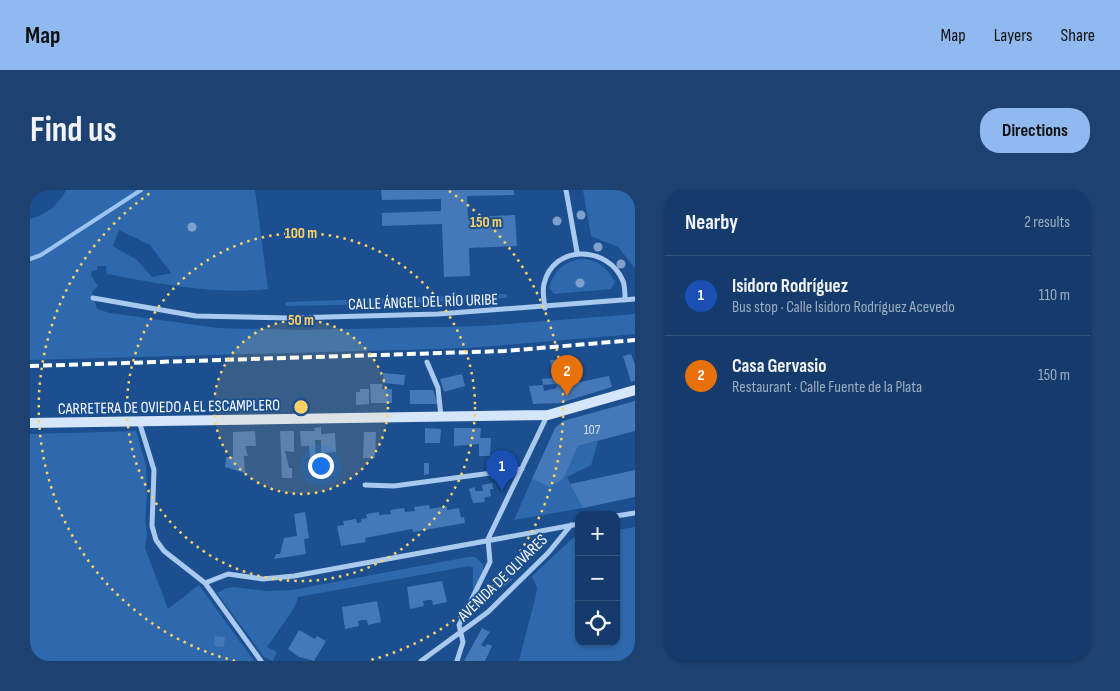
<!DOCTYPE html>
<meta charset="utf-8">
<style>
body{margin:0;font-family:"Sofia Sans Condensed",sans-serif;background:#1d4271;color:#f1f3f6}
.controls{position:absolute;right:15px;bottom:15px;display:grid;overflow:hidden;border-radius:10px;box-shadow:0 1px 4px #0004}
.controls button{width:45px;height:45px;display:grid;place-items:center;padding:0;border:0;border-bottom:1px solid #33557e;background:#143b6b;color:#f1f3f6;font:25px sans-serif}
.you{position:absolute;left:290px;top:275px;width:18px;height:18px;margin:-12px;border:4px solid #fff;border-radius:50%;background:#1a73e8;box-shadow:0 0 0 8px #1a73e833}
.badge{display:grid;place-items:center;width:32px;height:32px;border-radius:50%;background:#90b9f0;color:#fff;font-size:16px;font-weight:700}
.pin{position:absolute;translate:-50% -41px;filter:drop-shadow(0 1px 2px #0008)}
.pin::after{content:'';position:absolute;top:26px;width:18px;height:15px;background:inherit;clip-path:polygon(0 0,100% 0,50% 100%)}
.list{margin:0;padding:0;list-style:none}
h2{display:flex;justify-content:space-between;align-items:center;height:65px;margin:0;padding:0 20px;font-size:21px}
h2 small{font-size:16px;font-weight:400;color:#9dadc1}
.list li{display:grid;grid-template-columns:32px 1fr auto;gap:15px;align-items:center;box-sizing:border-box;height:80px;padding:0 20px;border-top:1px solid #33557e}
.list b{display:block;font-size:19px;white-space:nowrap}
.list p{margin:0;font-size:16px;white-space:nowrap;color:#9dadc1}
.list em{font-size:16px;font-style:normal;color:#9dadc1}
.icon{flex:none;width:28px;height:28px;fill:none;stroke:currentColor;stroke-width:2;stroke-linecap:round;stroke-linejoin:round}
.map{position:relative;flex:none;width:605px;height:471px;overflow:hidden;border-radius:20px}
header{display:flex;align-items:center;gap:30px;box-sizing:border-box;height:70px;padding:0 25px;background:#90b9f0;color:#111}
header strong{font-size:24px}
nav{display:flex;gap:28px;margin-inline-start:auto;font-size:18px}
.intro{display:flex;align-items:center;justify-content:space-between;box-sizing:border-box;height:120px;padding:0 30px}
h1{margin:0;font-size:35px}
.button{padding:12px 22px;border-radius:20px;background:#90b9f0;color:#111;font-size:18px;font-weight:700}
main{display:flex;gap:30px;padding:0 30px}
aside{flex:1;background:#143b6b;border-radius:20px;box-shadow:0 1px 4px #0004}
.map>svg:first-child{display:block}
.green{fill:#2e69ad;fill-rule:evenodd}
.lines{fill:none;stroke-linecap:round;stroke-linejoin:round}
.stream{stroke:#9cc4f0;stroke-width:4}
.building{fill:#4478b7;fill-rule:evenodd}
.street{stroke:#a9c9ee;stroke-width:5}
.secondary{stroke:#d6e6fa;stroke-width:10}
.rail{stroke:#fff;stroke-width:4;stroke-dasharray:9 4;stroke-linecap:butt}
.tree{fill:#7ea0ca}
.ring{fill:none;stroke:#ffd166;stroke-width:2.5;stroke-dasharray:2.5 5}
.labels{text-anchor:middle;stroke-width:4;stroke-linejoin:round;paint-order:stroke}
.number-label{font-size:14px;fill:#d0dded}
.street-label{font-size:16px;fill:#fff;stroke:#1b4f8f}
.centre{fill:#ffd166;stroke:#1b4f8f;stroke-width:2.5}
.ring-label{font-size:15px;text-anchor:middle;font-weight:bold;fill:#ffd166;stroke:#1b4f8f;stroke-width:4;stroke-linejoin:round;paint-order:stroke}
</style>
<header>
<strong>Map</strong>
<nav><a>Map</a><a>Layers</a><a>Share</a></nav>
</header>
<div class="intro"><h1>Find us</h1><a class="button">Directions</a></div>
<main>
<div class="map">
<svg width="605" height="471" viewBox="0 0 605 471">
<rect width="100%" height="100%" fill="#1b4f8f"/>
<!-- green -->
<path class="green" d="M36 0H225L238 99C185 105 129 94 77 84L76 76H67V80L62 81 61 85 68 96 62 102 67 119 80 123 188 138 271 140 451 136 605 124V144L440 158 0 170V29C14 26 30 14 36 0ZM89 40 120 55 141 83 122 87 107 70 83 56Z
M553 0H605V78L588 57 561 46Z
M550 69C567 69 577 77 585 92L581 99 524 104 519 98C523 82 533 72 550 69Z
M477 104V108L367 114 256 116V112Z
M106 241 116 275 117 306 115 330 117 344 115 358 138 419 169 395 224 471H0V244Z
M568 251 561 275 537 287 553 318 484 330 502 289 519 297 548 256Z
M605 337V471H489L506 405 507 398 502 386 543 348 549 347V452H586V340Z
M438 367H445L453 374V381L443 404V378L440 376 268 407 265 417 237 457 247 462 243 471 234 467 187 403 196 398 204 397 237 401 262 400Z"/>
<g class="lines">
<!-- stream -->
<path class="stream" d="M0 69 11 65 111 0"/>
</g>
<!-- building -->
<path class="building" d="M351 0H484V5L437 6 438 27 485 25 487 56 439 58 440 86 414 87 412 34 352 36V23L411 21V9L352 10Z
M601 164 605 175V191L601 192 593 166Z
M547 168 552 186 539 189 540 194 579 186 582 197 530 213 503 214 499 196 513 195 512 189 524 188 520 170ZM526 194 527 198 514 201 513 195Z
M353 183 375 185 374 195 353 193Z
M432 184 435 196 414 202 410 189Z
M340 194H352V199H362V213H341Z
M330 199H339V214L326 215V202H330Z
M380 200H403L408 214H380Z
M605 211V241L548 256 533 289 519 297 502 289 525 238 533 231Z
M291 237V244L305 243 306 262 291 263V250H285L286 268H280L279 256H271L270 241H285L284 238Z
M395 238 411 239 410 253H395Z
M424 238H451L450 248H461L460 266H449V254L424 256Z
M225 241 226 256H215L218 266H214L215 283 195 277 196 267H203V242Z
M250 241H264V262L255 261 259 278H262V288H252Z
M334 242H346L345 268H333Z
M394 273H399V284L394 285Z
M605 280V307L553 318 540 294Z
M462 293 463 299H460L461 306 454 308 455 312 443 313 439 299 445 297V301H453L452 295Z
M399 315 400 319 417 316V320L429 318 431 328 434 327 435 333 383 342 382 339 335 348 336 352 311 356 307 336 314 335 313 331 326 329 327 333 332 332 331 329 337 328 336 324 349 322V325L361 324 360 320 374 318 375 322 385 321 384 317Z
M275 322 279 348 274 349 276 364 244 369 246 364H250L254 348 267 346 264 324Z
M470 380 472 382 474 380 482 390 472 398 464 388Z
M412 391 417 412 403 415 402 410H398L393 411 394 416 380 419 377 397Z
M347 411 351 432 338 435 337 430H332L328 431 329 436 315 439 312 417Z
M452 438 460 442 451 455 455 457 457 454 462 456 455 471H434Z
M269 440 285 449 287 446 296 451 284 471 269 467 258 459Z
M185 446 195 447 194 457 184 456Z"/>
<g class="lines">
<!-- street -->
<path class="street" d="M536 0 547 62
M63 108 166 126 260 128 408 124 605 109
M515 118C514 110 512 101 514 94 523 54 578 55 593 91 595 96 595 104 595 110
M397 172 408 198 411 226
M109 231 124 280 122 336 126 350 134 361 175 393 231 471
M335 295 364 296 492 279
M586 326 605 323
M458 349 517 226
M175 393 198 384 233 389 264 386 549 334
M391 471 458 422 518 363 541 335
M427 471 433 452 429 435 460 372 458 349"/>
<!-- secondary -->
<path class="secondary" d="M0 233 518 225 605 200"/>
<!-- rail -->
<path class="rail" d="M0 176 475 161 605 150"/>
</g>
<!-- trees -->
<g class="tree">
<circle cx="551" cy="25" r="4.5"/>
<circle cx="527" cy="31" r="4.5"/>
<circle cx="162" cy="37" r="4.5"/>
<circle cx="568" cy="57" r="4.5"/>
<circle cx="591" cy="74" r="4.5"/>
<circle cx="550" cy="93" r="4.5"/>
</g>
<!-- distance rings -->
<circle cx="271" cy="217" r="87" fill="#ffd166" fill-opacity=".12"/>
<g class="ring">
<circle cx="271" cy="217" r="87"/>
<circle cx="271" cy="217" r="174"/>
<path d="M205 471A262 262 0 0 1 123 1M419 1A262 262 0 0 1 337 471"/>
</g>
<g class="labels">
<!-- number labels -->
<g class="number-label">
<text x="562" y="244">107</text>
</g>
<!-- street labels -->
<g class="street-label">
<text transform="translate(393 111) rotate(-2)" y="6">CALLE ÁNGEL DEL RÍO URIBE</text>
<text transform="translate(139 216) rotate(-1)" y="6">CARRETERA DE OVIEDO A EL ESCAMPLERO</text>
<text transform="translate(472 387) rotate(-44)" y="6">AVENIDA DE OLIVARES</text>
</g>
</g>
<circle cx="271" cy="217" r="8" class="centre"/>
<g class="ring-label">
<text x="456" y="37">150 m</text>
<text x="271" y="48">100 m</text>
<text x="271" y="135">50 m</text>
</g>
</svg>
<div class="controls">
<button>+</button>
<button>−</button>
<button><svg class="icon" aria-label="locate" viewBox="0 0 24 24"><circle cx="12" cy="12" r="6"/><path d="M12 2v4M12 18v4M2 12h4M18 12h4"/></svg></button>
</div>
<div class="you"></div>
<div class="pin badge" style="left:472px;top:301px;background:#1a4fb4">1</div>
<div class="pin badge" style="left:537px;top:206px;background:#e8710a">2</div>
</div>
<aside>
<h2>Nearby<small>2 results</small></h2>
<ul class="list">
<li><span class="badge" style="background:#1a4fb4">1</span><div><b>Isidoro Rodríguez</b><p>Bus stop · Calle Isidoro Rodríguez Acevedo</p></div><em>110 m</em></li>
<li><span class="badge" style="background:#e8710a">2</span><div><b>Casa Gervasio</b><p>Restaurant · Calle Fuente de la Plata</p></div><em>150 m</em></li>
</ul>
</aside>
</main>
